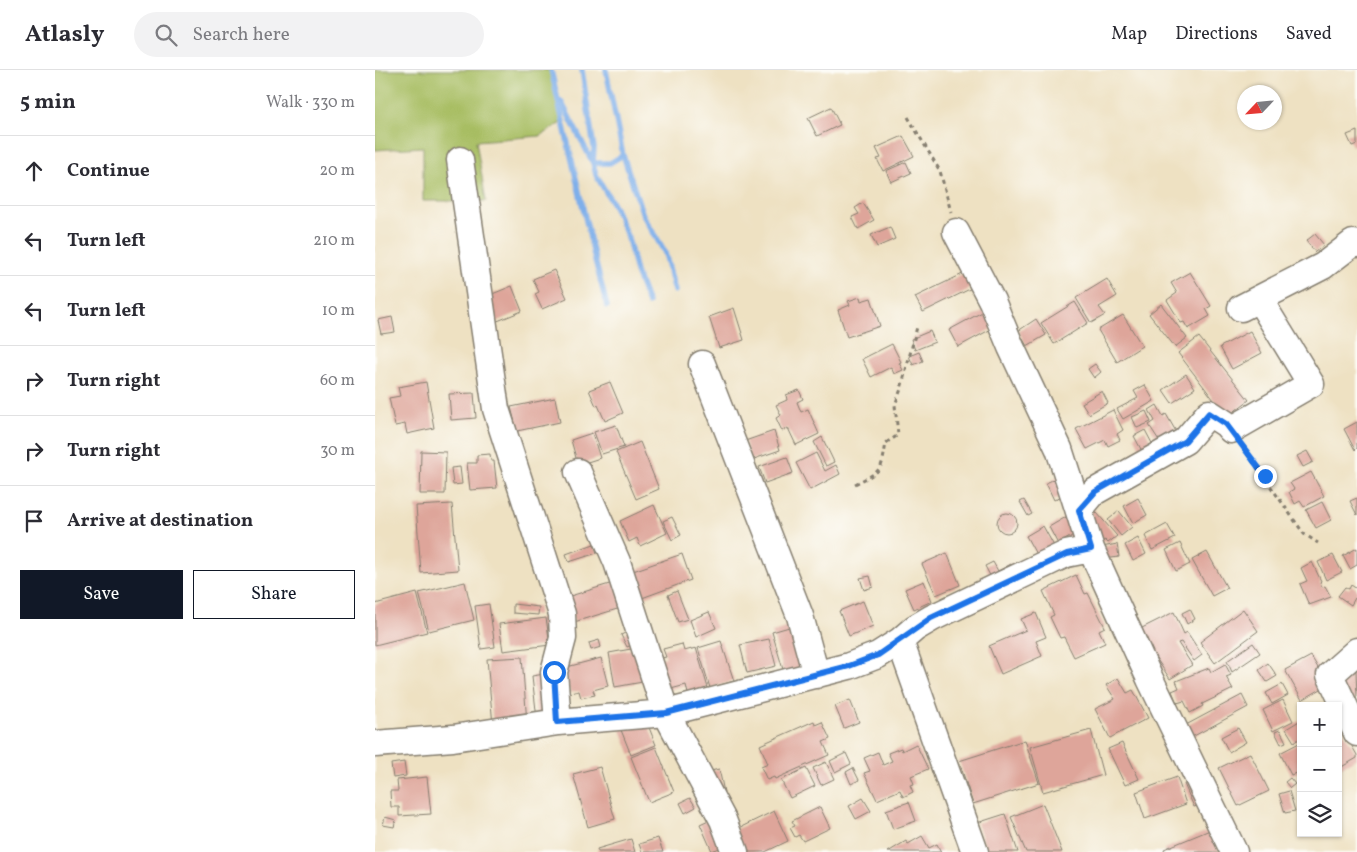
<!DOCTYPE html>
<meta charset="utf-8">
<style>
body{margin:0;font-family:Vollkorn,serif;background:#f2f2f3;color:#2b2b33}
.controls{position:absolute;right:15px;bottom:15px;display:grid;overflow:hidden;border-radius:0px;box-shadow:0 1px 4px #0004}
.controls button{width:45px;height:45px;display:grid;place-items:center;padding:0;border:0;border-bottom:1px solid #e1e1e2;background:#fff;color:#2b2b33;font:25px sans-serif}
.compass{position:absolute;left:862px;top:15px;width:45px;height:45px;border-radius:50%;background:#fff;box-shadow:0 1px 4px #0004;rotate:244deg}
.stop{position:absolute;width:15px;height:15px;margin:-11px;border:4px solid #1a73e8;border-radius:50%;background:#fff}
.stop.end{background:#1a73e8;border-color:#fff;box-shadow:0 1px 5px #0008}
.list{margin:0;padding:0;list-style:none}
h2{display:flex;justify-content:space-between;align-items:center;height:65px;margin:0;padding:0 20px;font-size:21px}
h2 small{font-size:16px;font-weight:400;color:#7c7c81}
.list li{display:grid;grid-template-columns:32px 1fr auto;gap:15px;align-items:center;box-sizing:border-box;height:70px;padding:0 20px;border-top:1px solid #e1e1e2}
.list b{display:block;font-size:19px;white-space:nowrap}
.list em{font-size:16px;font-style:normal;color:#7c7c81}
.actions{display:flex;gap:10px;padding:15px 20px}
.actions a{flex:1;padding:11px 0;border:1px solid #111827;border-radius:0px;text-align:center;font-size:18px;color:#111827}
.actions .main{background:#111827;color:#fff}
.icon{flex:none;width:28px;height:28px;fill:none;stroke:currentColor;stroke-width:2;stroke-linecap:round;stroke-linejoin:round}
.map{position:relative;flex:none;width:982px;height:782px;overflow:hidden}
header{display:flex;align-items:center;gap:30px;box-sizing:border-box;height:70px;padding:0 25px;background:#fff;border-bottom:1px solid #e1e1e2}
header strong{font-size:24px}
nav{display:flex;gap:28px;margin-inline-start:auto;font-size:18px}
.search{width:350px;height:45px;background:#f2f2f3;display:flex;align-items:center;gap:12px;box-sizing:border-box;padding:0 18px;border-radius:28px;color:#7c7c81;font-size:19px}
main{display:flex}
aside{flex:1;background:#fff}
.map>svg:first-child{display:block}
.green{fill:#a7bd62;stroke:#626c3f}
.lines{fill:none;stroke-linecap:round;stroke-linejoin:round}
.stream{stroke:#7eafea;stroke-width:5.5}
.building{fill:#dea59a}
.minor-casing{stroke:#857e6f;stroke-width:29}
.path{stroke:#857e6f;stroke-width:3;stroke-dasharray:4 4;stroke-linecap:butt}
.minor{stroke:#fff;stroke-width:26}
.route{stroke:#1a73e8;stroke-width:6}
</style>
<header>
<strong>Atlasly</strong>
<div class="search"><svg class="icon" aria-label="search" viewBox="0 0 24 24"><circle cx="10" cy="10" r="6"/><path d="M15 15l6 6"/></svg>Search here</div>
<nav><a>Map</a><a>Directions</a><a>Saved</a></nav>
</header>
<main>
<aside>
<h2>5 min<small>Walk · 330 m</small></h2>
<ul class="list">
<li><svg class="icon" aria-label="ahead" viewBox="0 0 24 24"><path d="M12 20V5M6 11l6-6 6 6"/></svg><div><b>Continue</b></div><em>20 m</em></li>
<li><svg class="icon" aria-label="left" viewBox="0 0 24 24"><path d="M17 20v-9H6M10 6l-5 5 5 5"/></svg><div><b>Turn left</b></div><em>210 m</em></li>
<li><svg class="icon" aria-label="left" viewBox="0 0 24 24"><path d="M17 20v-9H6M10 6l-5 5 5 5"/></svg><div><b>Turn left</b></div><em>10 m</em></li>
<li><svg class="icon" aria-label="right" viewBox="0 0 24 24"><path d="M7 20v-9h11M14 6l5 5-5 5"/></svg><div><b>Turn right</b></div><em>60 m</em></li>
<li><svg class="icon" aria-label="right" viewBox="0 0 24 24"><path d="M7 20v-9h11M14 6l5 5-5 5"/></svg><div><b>Turn right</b></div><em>30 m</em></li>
<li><svg class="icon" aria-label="arrive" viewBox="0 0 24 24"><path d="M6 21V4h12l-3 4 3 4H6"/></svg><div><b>Arrive at destination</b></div></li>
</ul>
<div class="actions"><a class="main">Save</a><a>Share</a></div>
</aside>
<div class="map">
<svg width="982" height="782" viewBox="0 0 982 782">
<rect width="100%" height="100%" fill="#fdfcf7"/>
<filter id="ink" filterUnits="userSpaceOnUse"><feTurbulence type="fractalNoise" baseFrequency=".02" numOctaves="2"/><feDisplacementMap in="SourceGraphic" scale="10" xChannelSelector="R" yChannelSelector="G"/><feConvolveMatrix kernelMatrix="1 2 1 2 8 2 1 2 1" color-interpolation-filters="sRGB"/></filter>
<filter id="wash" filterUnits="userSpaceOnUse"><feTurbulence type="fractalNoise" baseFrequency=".0096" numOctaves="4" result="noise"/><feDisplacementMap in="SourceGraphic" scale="20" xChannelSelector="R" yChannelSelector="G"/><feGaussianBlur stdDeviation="1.12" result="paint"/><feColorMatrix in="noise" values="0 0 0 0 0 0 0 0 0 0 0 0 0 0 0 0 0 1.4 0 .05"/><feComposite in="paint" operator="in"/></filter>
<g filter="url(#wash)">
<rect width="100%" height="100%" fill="#eee1c2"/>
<!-- green -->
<path class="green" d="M0 0H176L189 51 165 66 101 71 111 131H48V77L0 80Z"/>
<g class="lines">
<!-- stream -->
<path class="stream" d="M176 0 220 190 232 236
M207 0 219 78 218 93 221 105 239 136 253 168 261 202 273 233
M231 0 248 85 268 145 290 183 300 221
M186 31 218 93H235L248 85"/>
</g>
<g id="blocks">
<!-- building -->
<path class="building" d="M456 37 465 55 442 66 433 48Z
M982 61V74L977 76 972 65Z
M528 66 539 86 508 101 502 89 506 88 501 78Z
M531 92 536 103 516 112 511 101Z
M488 133 499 150 483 159 477 147 484 144 480 138Z
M515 157 520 169 502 177 496 165Z
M940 164 949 175 940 182 931 171Z
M598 199 605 214 548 242 540 227Z
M179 200 192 228 167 239 160 224 164 222 158 209Z
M815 202 836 236 831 239 835 246 813 259 809 252 806 253 792 230 802 223 796 213Z
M732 209 742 226 724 237 730 245 716 253 701 228Z
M137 216 147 241 120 252 110 227Z
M485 227 486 231 496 228 505 256 472 267 463 240 475 235 473 231Z
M700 232 713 253 679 274 666 253Z
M786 234 812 268 800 277 774 244Z
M359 238 369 270 344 278 334 247Z
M611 240 620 257 583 277 574 260Z
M748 245 767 276 742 292 723 260Z
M17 247 20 262 6 264 3 250Z
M661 249 671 265 652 276 643 261Z
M555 261 560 272 540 280 536 269Z
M875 261 887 283 857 299 845 277Z
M824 267 874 330 852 347 803 283Z
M517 274 526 292 524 293 528 300 519 304 516 297 496 307 487 289Z
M544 282 548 291 538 295 534 286Z
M720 294 726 302 719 308 713 299Z
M811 304 820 318 797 333 788 320Z
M51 312 59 358 32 364 30 354 20 356 14 328 25 326 23 317Z
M235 312 248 343 230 351 223 335 221 336 214 320Z
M770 315 779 331 748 349 742 339 763 328 759 321Z
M424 320 428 329 422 332 426 342 433 339 444 364 421 375 413 358 407 361 401 348 406 345 401 335 412 330 411 325Z
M727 321 733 333 714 344 707 333Z
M99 323 101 348 76 350 74 324Z
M180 328 185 352 142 361 136 337Z
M782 335 788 346 791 344 803 365 787 375 774 355 780 351 774 340Z
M738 340 748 360 742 364 745 370 733 376 730 370 712 379 701 359Z
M771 341 776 352 762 358 757 347Z
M982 352V378L980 380 969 359Z
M241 355 249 377 227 384 219 362Z
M770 360 780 379 769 385 759 366Z
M399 361 405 380 376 390 370 371Z
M217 363 225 388 203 395 196 370Z
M447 367 459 392 451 396 439 372Z
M265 372 284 419 261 429 241 382Z
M46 381 71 382 70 424H45Z
M932 381 938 392 928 397 922 386Z
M441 383 450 401 461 395 465 404 435 420 421 393Z
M115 384 116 391H119L122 418 95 420 92 393H102V385Z
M412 387 418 403 390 413 384 397Z
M85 397 87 414 78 415 76 398Z
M936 402 949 426 929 437 925 431 920 434 914 422 919 419 915 413Z
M686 406 694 422 679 430 671 413Z
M763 428 772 445 758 453 749 436Z
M982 428V445L975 431Z
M649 430 657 444 653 446 645 432Z
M947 432 956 450 941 458 931 440Z
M77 434 83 500 46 503 41 436Z
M279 435 292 463 265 476 262 468 254 472 245 451Z
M715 435 742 466 733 473 730 470 721 475Z
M744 441 757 457 746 466 733 450Z
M622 453a10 10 0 1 1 20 0a10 10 0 1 1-20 0Z
M297 447 306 465 297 470 288 451Z
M691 447 700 464 683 474 674 457Z
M792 454 800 468 777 480 770 466Z
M668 456 679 476 662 486 651 466Z
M763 468 771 484 758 491 750 475Z
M805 473 815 494 801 501 791 480Z
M219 474 222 483 194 492 191 484Z
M742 474 744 487 729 489 727 477Z
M982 478V495L975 499 968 486Z
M832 482 852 518 837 526 817 490Z
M572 483 585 515 561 525 547 494Z
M307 484 316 510 267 528 258 501Z
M958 485 967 502 951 510 943 492Z
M618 492 623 501 636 494 640 504 620 515 610 496Z
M937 492 946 511 945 512 947 517 950 516 956 527 934 535 925 514 932 511 926 498Z
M701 505 710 524 713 523 730 557 724 560 730 573 699 587 689 567 685 568 675 547 679 545 668 521Z
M495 506 498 517 489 520 485 508Z
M549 511 557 531 539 539 530 519Z
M90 512 99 550 54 561 44 523Z
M241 512 249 537 199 552 192 527Z
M976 515 982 519V530L980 528 976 535 963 526 970 517 974 519Z
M302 521 313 549 303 552 293 525Z
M42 523 52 562 0 575V534Z
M488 531 498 556 474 566 464 541Z
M114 534 120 577 106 579 100 536Z
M138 534 164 537 163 545 138 543Z
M815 539 820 549 812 554 807 543Z
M868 539 883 561 840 593 825 572Z
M334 542 341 558 321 567 315 550Z
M799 542 809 564 812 562 827 585 819 591 806 572 803 573 817 595 795 609 779 585 774 587 761 561Z
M661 543 671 567 661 571 667 586 626 604 614 576 651 560 646 549Z
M171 548 175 575 128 581 124 554Z
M421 555 434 596 409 603 397 562Z
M256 560 261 573 252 577 246 565Z
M394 569 401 596 372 603 365 575Z
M224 570 226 577 216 580 214 573Z
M346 571 359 611 335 618 323 578Z
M878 573 885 583 857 602 852 591Z
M307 574 309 581 321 578 333 618 313 624 311 615 292 620 283 589 291 587 288 579Z
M267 577 273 611 240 617 234 583Z
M936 586 953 615 927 630 910 600Z
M147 587 152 653 118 655 112 589Z
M226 588 233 616 218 620 220 625 206 628 204 621 195 623 188 598Z
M893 593 902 606 892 612 884 600Z
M850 594 856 605 851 607 858 619 827 634 828 636 815 643 809 631 802 633 797 621 804 618 801 611 834 598 836 602Z
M981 600 982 627 976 631 963 612Z
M176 603 182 647 162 649 157 606Z
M743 608 752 623 758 620 773 648 735 668 720 639 740 629 731 615Z
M907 614 913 625 897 634 891 623Z
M867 625 873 637 817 667 811 655Z
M475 630 484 652 469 658 460 636Z
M908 630 918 651 898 661 888 640Z
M271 650 281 675 256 685 246 660Z
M926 650V668L919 672 911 659Z
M439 651 440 655 447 652 455 669 448 672 454 685 400 709 399 707 392 710 386 697 393 694 385 675Z
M963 652 982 685V688L963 699Z
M863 658 871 672 854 682 846 667Z
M716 660 728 705 668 722 655 677Z
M905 660 911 672 906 674 900 662Z
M650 670 664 713 598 734 584 691Z
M926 672V701L916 705 905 683Z
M747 673 764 709 750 715 733 679Z
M541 674 553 699 536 706 539 714 535 715 538 722 528 727 525 720 502 730 489 703 495 701 489 688 503 682 508 695 517 691 513 683 526 678 527 681Z
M281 677 299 722 274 732 256 687Z
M471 683 476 694 460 702 455 691Z
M875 683 894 721 863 736 844 698Z
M29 692 31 706 18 708 16 694Z
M451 692 459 709 446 715 438 698Z
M225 697 240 749 213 757 198 704Z
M431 698 440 716 415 728 406 710Z
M478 698 484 710 476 714 471 702Z
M344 699 349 722 338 724 332 702Z
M52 707 56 744 24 746V737H16L15 721H23L22 710Z
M802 707 811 734 770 749 761 722Z
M915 708 920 714 915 718 910 712Z
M817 711 827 734 819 737 809 714Z
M914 721 920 741 910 743 904 724Z
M315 728 321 737 310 743 305 733Z
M488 728 496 741 481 749 474 736Z
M534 732 541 751 518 759 511 740Z
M668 734 687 782H651L636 747Z
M445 737 455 758 428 771 424 765 420 767 415 758 420 756 417 751Z
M399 741 413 771 390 782H368L358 761Z
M630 744 643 782H612L602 753Z
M10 747 21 750 19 757 8 755Z
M338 748 350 776 337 781 325 754Z
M835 760 844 782H790L789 779Z
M547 766 554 778 562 774 566 782H513L531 771 533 774Z
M283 768 288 782H267L264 774Z
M256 769 260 782H223L222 779Z"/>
</g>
</g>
<g filter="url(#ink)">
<use href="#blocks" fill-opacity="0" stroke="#857e6f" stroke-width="1"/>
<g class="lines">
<!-- minor casing -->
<g class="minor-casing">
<path id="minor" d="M85 90 121 339 187 544 188 568 179 602 183 652
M581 162 617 231 636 277 684 379 716 479 775 609 859 782
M866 238 948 196 978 173 982 174
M327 294 425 546 441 605
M203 402 242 492 291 643 348 750 360 782
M704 440 719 422 810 371 834 343 851 354 856 360 936 314 884 229
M982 581 955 605 982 663
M0 674 78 668 183 652 291 643 474 596 503 585 525 571
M600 782 525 571 540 558 557 548 691 484 716 479"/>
</g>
<!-- path -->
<path class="path" d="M533 47 565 101 576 142
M868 377 929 464 943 473
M480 414C507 400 506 403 511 373L523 365 520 335 526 319 542 257"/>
<!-- minor -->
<use href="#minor" class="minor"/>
</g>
</g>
<g class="lines" filter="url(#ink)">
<!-- route -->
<path class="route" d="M179 602 182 652 291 643 474 596 503 585 556 548 692 484 716 479 704 440 720 422 810 371 834 343 851 354 890 406"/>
</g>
</svg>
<div class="controls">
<button>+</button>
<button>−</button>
<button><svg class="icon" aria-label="layers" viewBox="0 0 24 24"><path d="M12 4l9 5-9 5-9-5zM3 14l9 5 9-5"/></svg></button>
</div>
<svg class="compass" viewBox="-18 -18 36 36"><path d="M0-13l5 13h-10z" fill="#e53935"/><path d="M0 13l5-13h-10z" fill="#7c7c81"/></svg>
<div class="stop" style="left:179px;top:602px"></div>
<div class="stop end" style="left:890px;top:406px"></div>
</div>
</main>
